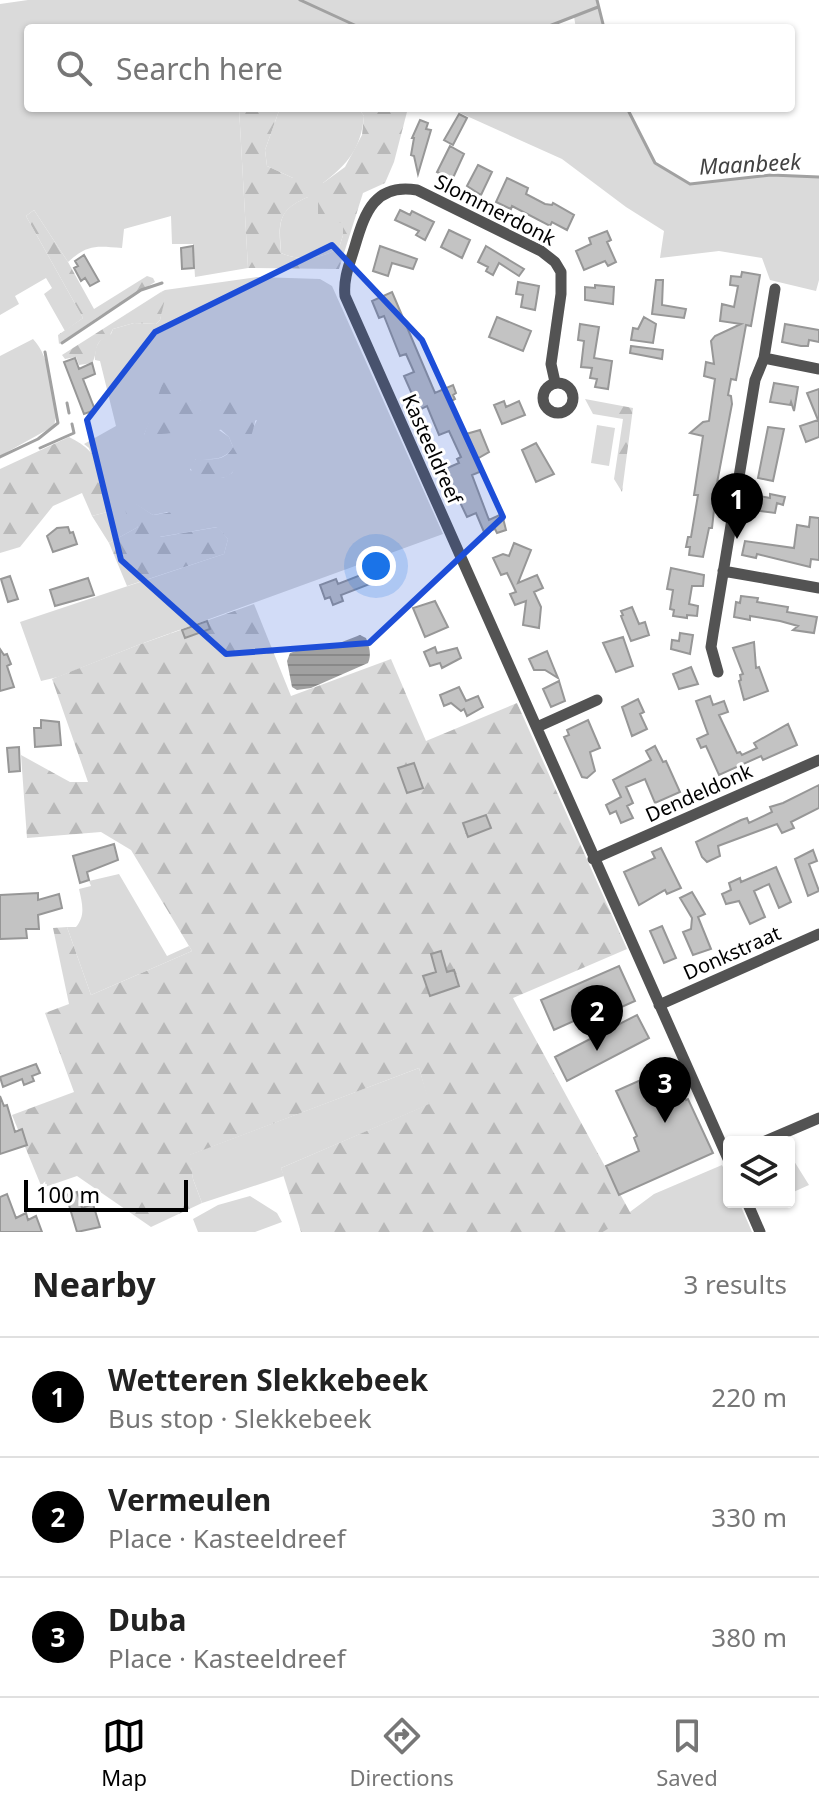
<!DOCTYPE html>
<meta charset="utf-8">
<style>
body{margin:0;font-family:"Noto Sans",sans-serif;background:#f6f6f6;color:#222}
.controls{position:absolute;right:24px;bottom:24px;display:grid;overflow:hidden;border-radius:8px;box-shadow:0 2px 6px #0004}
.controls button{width:72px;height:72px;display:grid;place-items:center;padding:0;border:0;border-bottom:2px solid #e0e0e0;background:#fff;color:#222;font:40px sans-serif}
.scale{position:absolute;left:24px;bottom:20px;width:164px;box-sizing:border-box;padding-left:8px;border:4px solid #000;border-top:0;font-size:22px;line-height:28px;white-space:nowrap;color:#000;-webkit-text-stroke:6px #fff;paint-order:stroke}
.you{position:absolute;left:376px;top:566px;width:28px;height:28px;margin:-20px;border:6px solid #fff;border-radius:50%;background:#1a73e8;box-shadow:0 0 0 12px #1a73e833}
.badge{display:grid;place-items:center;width:52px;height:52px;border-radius:50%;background:#000;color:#fff;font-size:26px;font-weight:700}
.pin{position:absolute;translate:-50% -66px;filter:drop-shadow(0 2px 4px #0008)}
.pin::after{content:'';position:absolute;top:42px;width:28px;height:24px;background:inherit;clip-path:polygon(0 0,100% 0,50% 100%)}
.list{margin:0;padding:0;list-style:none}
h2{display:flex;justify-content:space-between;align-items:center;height:104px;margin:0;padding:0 32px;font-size:34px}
h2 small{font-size:26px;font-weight:400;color:#767676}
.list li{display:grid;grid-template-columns:52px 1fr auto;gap:24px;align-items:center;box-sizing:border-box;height:120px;padding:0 32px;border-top:2px solid #e0e0e0}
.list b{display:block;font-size:30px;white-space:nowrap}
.list p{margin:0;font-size:26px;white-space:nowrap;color:#767676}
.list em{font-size:26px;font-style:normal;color:#767676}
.icon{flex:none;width:44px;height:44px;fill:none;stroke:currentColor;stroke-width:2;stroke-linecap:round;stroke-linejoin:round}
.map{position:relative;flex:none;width:819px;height:1232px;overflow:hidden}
.search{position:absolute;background:#fff;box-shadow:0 2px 6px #0004;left:24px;right:24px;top:24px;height:88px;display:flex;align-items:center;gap:20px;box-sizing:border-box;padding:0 28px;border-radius:8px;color:#767676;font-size:30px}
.sheet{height:464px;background:#fff}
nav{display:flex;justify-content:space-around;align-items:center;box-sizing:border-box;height:112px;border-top:2px solid #e0e0e0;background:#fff;font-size:22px;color:#767676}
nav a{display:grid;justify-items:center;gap:4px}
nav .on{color:#000}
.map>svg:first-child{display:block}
.grass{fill:#dadada;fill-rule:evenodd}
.forest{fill:url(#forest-firs)}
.water{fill:url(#water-rules)}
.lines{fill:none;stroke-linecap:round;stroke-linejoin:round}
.stream{stroke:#a1a1a1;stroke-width:3}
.building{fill:#c3c3c3;stroke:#979797;stroke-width:2}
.minor{stroke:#535353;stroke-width:11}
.marked{fill:#1d4ed8;fill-opacity:0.2;stroke:#1d4ed8;stroke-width:6;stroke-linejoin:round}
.labels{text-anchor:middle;stroke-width:6;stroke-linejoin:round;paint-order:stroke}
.street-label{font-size:20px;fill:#000;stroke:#fff}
.water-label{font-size:22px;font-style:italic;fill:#424242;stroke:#fff}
</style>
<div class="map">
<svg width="819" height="1232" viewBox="0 0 819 1232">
<defs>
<pattern id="forest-firs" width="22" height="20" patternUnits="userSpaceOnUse" patternTransform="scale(2)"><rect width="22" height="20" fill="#dadada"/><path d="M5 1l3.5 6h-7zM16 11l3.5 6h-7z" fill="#b9b9b9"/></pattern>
<pattern id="water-rules" width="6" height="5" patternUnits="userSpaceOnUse" patternTransform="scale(2)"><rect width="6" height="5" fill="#a1a1a1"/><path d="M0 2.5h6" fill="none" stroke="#898989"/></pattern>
</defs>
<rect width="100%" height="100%" fill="#fff"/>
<!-- grass -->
<path class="grass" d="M28 0H597L604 28H576L574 17 544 28H28V108H239L248 268 195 277 193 244H172L171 216 124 229 122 248C96 246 88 244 68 262L34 210 26 216 83 318 65 331 44 294 52 288 46 278 15 296 19 304 0 315V4Z
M280 108H358L364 116C361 148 348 164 323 183L343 223V235L339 248C322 259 299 261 281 253 279 222 277 210 308 197L309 178H293L267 166 265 150Z
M449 108H627L655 163 690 184 771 175 819 177V280L816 291 770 280 762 258 719 251 660 258 664 231 626 207 562 159Z
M257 277 320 279 332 286 443 534 138 645 58 677 41 681 20 622 224 554 228 539 217 527 159 537 156 526 168 512 153 515 132 502 125 501 138 527 109 543 92 516 111 511 89 448 84 444 116 426 100 361 95 360C95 345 98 340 111 334L113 329 134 323 156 324 160 320 165 296 161 292 165 290ZM201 400 144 435 155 409ZM257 420 232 473 223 478 207 477 190 470 196 459C211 459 225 461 233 447L229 437 219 430Z
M33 339C51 358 52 392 56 417L54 426 0 456V356Z
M597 425 615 428 609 466 591 463Z
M119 874 167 956 189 946 192 951 91 995 67 927H76C86 915 82 903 79 889L91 886 89 881Z
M419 1068 430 1104 281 1168 284 1176 202 1203 193 1179 189 1155Z
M789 1153 809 1185 789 1194Z
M722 1165 729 1180V1202H739L752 1232H603L654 1194Z
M250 1196 277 1213 282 1222 255 1232H198L193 1219 218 1205Z"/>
<!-- forest -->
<path class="forest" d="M239 108H280L265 150 267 166 293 178H309L314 181 308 197C278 210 278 222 281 253 299 261 322 259 339 248L343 235V223L318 220V191L323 183 345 167 362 135 364 116 358 108H408L394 162 385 183 363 193 339 269 248 268Z
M34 210 68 262 94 309 147 276 153 278 155 282 98 317 59 344 58 335 83 318 26 216Z
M161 292 166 295 160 320 156 324 134 323 113 329 109 337C92 341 99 352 92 363L79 365 76 357 65 359 62 355Z
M163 382 181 387 201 400C191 436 177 433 144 435Z
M585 399 633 408 622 492 614 479 623 419 593 414Z
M221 401H243L256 410C258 424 240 472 226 477 217 480 204 477 194 478L190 466 196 459C211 459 225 462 233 447L229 437 208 418 213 408Z
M69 437C104 454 104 477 111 511L92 516 82 493 53 506 20 547 0 553V469Z
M124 501H132L153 515 180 511 184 519 174 526H157L160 537 218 527 228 539 224 554 127 586 109 543 138 527 126 513Z
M254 604 291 696 391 659 426 741 517 703 627 949 513 998 631 1214 603 1232H301L281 1168 429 1104 419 1068 190 1155 193 1179 202 1203 151 1227 77 1176 42 1188 12 1115 74 1092 45 1013 69 1004 53 928 67 927 91 995 192 951 131 850 101 832 27 838 21 755 70 782H88L52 679 138 645Z"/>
<!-- water -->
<path class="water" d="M360 635 366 638C369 646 372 655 368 663L311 688 297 690 292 687 287 661 290 653 308 647 324 649Z"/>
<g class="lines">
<!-- stream -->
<path class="stream" d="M300 0 361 28
M597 0 604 28
M544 28 598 7
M627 108 655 163 690 184 771 175 819 177
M62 343 141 290 162 283
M67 403 69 413
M40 448 74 433 72 424
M0 457 38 439 58 423 45 352"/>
</g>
<!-- building -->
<path class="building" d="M459 114 467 118 453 145 444 140Z
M420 120 428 123 426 129 431 130 418 174 414 156 411 155 414 138H412Z
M450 146 464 154 452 180 437 172Z
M478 165 492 172 481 195 467 186Z
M507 178 528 188 526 194 545 204 552 205 553 203 574 215 567 230 552 222 550 226 512 206 511 209 496 202Z
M400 210 410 215 412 211 434 222 425 240 416 235 419 231 395 220Z
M449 230 470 240 462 258 441 247Z
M607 231 611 240 607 242 616 262 608 266 605 261 584 270 576 251 591 244 589 238Z
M193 246 194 268 182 269 181 248Z
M380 246 417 259 413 269 392 263 388 276 373 271Z
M486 246 524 269 519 276 499 263 493 275 486 271 488 267 478 262Z
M84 255 99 281 90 286 85 278 81 281 74 268 78 266 75 261Z
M742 272 760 275 751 326 746 325 736 380 731 379 728 395 731 396 732 404 717 483 712 528H709L703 557 689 555 690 547H686L688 537H691L698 495H694L703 436 690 433 703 422 709 421 715 379 704 376 706 362 714 364 711 341 715 336 741 324 720 321 722 304 734 307 738 286 730 285 731 276 741 277Z
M656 280H663L662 305 686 309 684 318 652 314Z
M518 282 539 286 535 310 521 307 523 295 516 294Z
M595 285 614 287 613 304 585 300V287L595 288Z
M392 292 435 393 453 385 456 393 453 395 455 399 451 401 466 434 480 430 489 452 477 459 482 471 472 475 489 520 502 514 506 530 497 533 495 529 484 532 476 513 467 517 457 496 445 469 459 463 457 459 461 457 449 431 439 435 427 406 419 410 404 376 414 372 406 354 400 356 384 316 379 318 372 301Z
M497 317 531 331 523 351 489 337Z
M644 317 656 324 653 343 631 340 633 328 638 329Z
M580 324 599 327 594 358 612 361 608 389 595 387 597 379 590 378 592 368 581 367 584 341 578 340Z
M785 324 819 330V342L809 340 808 346H801L782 342Z
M631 346 663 350 662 359 630 353Z
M75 358 79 369 92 363 95 374 83 379 95 410 84 414 64 362Z
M774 383 798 387 794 411 791 402 790 405 770 402Z
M819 389V437L806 442 800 426 818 420 807 393Z
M504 401 506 407 519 401 525 415 502 424 494 405Z
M768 427 784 429 773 481 758 478Z
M536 443 554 474 536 482 522 450Z
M770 494 785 497 783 505 777 503 775 513 752 510 755 495 770 498Z
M810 517 819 518V560L811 559 810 567 757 554 756 558 742 555 745 541 794 548 797 525 809 527Z
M68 527 70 533 73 532 77 544 53 552 47 536 57 528Z
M514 543 531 550 518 583 537 575 543 588 534 592 541 607 539 628 523 625 526 601 515 605 510 594 516 592 507 573 501 575 493 558 503 554 509 556Z
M671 568 704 575 703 586H692L689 604 698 606 697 616 687 615V618L673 616 674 610 670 609 673 590 667 589Z
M371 571 375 582 341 595 343 601 333 605 330 597 325 599 320 585 336 579 338 584Z
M10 576 18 599 8 602 1 579Z
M88 578 94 595 55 606 50 590Z
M741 596 758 598 757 602 788 607 787 612 817 617 814 633 793 630 798 626 780 621 750 616V620L734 617 736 602 740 603Z
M435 601 448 627 425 637 413 608Z
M632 607 639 624 645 622 649 635 631 641 621 616 623 615 621 611Z
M207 621 210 629 185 638 182 630Z
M680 633 693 635 690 654 671 649 672 640 679 641Z
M623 637 633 666 616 672 603 643Z
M754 642 756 668 759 667 768 691 744 700 739 681 741 680 740 675 743 674 733 648Z
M435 647 437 653 457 648 461 658 442 668 440 663 430 666 424 652Z
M0 649 4 655 7 654 11 664 7 666 14 687 0 691Z
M547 651 553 666 558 678 545 670H534L529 659Z
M691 667 698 684 679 689 673 674Z
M559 681 565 701 551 707 543 689Z
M459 687 466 701 478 696 483 707 467 716 464 709 461 711 451 703 444 706 440 695Z
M710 696 713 705 724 701 728 712 719 715 737 753 740 752 742 755 757 748 754 743 788 724 797 745 763 760 761 756 719 775 706 746 701 748 697 739 708 734 696 701Z
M638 699 644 712 640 714 647 729 632 736 622 707Z
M41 720 59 722 61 745 35 747 34 728H41Z
M588 720 600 748 590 752 595 771 587 778 582 777 564 737 569 735 567 730Z
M655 746 663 762 666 761 680 792 655 803 645 779 626 787 633 803 627 806 633 818 621 823 616 811 610 814 606 805 621 797 613 780 651 760 646 751Z
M19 747 20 771 9 772 7 748Z
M414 763 423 788 407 793 398 768Z
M819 785V808L791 822 794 828 782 833 777 824 718 846 720 856 707 862 702 857 696 842 741 820 747 818 749 823 772 812 770 807 783 803Z
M486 815 491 828 468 837 463 823Z
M114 844 118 860 87 872 89 880 80 883 73 856Z
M661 848 681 888 667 894 665 890 639 905 624 872 655 858 652 852Z
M813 850 817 861 809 864 819 891 808 896 795 859Z
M776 867 791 902 779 908 769 884 754 891 765 917 750 924 739 901 726 904 722 894 731 890 729 883 740 878 741 882Z
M692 892 705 914 698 917 711 949 693 955 683 932 691 929 692 918 680 898Z
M38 893V900L59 894 62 908 38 915 39 929H26L27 938 0 939V895Z
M662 926 676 958 664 963 650 931Z
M441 951 447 972 454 970 459 986 430 996 423 976 436 972 431 954Z
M619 966 635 1001 581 1025 578 1019 554 1030 541 1000Z
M637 1015 649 1038 567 1081 555 1057Z
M36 1064 40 1073 32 1076 34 1081 24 1085 22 1079 3 1087 0 1077Z
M652 1075 656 1084 671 1077 686 1100 688 1099 713 1153 619 1195 606 1166 639 1151 634 1138 637 1136 616 1091Z
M0 1096 4 1106 7 1105 15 1132 22 1129 27 1145 0 1154Z
M77 1192 82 1208 93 1204 100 1227 77 1232 66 1195Z
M7 1194 16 1218 26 1213 28 1220 36 1216 42 1232H0V1197Z"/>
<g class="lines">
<!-- minor -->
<path class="minor" d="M764 358 775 289
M555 382 551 364 561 294V272L555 262 541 251 417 190C375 183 365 212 355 246 350 263 343 278 345 296L729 1161
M543 398a15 15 0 1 1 30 0a15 15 0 1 1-30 0Z
M723 571 819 588
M718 672 711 647 713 634 755 380 764 358 819 369
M537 727 597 700
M593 859 819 760
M659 1005 819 934
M763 1142 819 1118
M747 1202 760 1232"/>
</g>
<!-- marked area -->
<path class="marked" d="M332 245 422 340 503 517 369 643 226 654 121 560 87 420 155 332Z"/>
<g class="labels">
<!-- street labels -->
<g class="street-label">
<text transform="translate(495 210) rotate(27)" y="7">Slommerdonk</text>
<text transform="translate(432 449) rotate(66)" y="7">Kasteeldreef</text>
<text transform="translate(699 793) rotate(-24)" y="7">Dendeldonk</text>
<text transform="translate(732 953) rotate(-24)" y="7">Donkstraat</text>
</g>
<!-- water labels -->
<g class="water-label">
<text transform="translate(750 164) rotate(-3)" y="8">Maanbeek</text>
</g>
</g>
</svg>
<div class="controls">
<button><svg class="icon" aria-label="layers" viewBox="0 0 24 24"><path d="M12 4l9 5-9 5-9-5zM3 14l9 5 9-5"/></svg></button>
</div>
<div class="scale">100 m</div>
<div class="you"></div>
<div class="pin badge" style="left:737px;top:539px">1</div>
<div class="pin badge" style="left:597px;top:1051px">2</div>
<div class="pin badge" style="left:665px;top:1123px">3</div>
<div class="search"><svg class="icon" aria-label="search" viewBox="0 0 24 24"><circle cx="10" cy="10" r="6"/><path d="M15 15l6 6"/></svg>Search here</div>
</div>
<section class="sheet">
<h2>Nearby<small>3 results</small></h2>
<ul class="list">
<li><span class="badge">1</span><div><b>Wetteren Slekkebeek</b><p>Bus stop · Slekkebeek</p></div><em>220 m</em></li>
<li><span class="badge">2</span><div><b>Vermeulen</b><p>Place · Kasteeldreef</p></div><em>330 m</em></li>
<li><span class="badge">3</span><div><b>Duba</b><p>Place · Kasteeldreef</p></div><em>380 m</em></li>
</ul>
</section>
<nav>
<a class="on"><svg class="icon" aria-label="map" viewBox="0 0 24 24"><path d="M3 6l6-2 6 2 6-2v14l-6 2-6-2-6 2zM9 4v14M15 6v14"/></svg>Map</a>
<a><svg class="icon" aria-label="directions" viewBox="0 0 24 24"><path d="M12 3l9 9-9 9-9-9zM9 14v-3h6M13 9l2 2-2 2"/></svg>Directions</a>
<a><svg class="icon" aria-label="saved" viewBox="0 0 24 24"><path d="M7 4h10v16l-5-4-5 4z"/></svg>Saved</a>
</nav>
